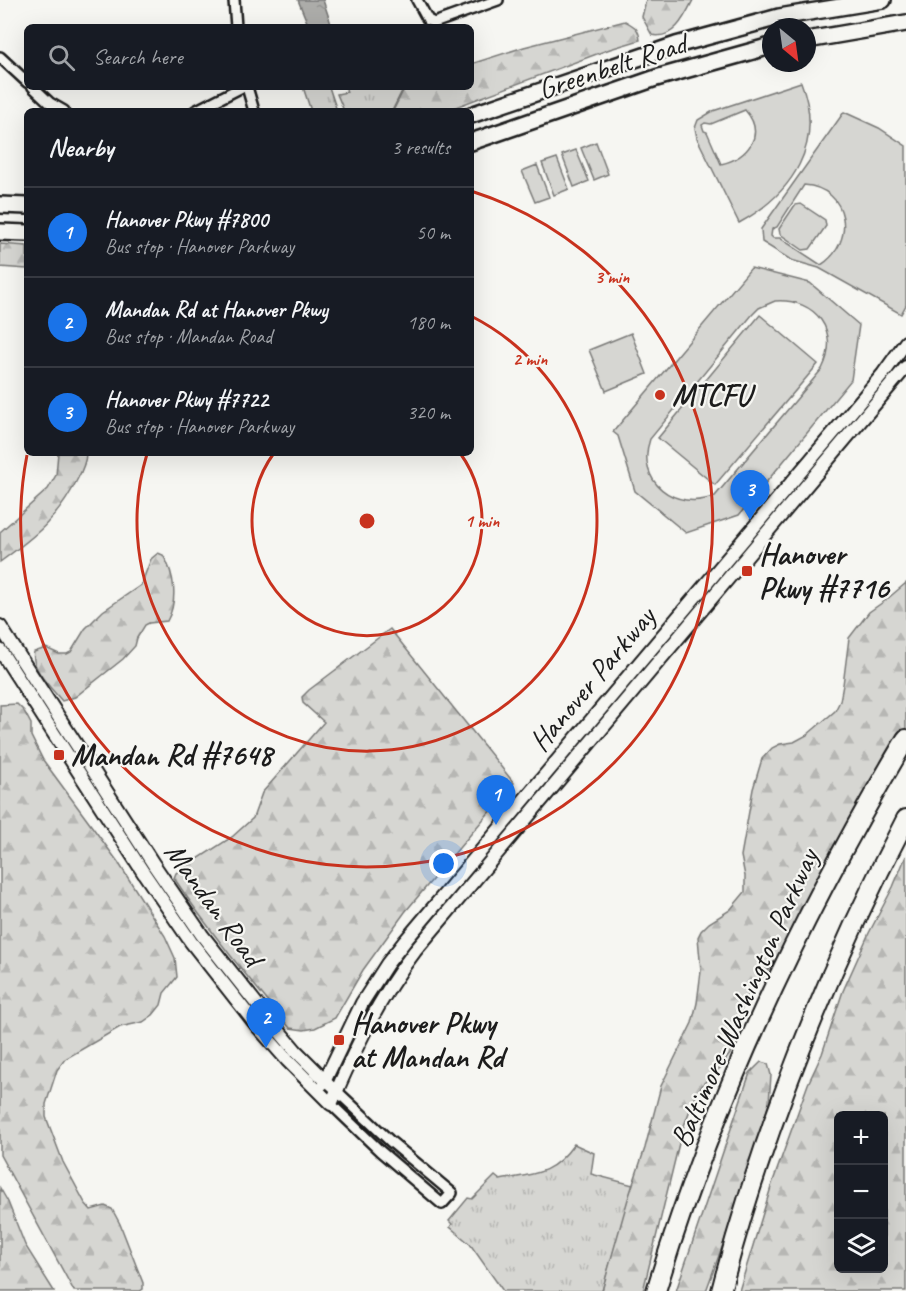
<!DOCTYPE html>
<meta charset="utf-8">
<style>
body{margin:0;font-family:Caveat,sans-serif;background:#20242c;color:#f1f3f6}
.controls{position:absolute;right:18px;bottom:18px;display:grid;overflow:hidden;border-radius:9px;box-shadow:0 6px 24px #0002}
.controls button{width:54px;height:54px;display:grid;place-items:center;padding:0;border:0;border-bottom:2px solid #363941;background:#171b24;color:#f1f3f6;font:30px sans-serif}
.compass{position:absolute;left:762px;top:18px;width:54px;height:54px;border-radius:50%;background:#171b24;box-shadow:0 6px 24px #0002;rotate:151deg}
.you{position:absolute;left:444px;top:864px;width:21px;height:21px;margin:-15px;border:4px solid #fff;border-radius:50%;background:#1a73e8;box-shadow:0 0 0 9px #1a73e833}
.badge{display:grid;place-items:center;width:39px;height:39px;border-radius:50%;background:#1a73e8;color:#fff;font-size:20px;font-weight:700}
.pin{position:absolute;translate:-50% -50px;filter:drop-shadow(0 2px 3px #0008)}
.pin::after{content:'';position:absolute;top:32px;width:21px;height:18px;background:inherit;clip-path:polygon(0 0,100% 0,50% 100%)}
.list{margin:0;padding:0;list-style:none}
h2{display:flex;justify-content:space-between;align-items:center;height:78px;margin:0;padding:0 24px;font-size:26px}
h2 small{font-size:20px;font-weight:400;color:#9ea1a6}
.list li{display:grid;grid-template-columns:39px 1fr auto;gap:18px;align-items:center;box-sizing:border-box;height:90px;padding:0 24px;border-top:2px solid #363941}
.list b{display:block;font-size:22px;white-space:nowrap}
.list p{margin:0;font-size:20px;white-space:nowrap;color:#9ea1a6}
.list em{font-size:20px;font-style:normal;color:#9ea1a6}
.icon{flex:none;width:33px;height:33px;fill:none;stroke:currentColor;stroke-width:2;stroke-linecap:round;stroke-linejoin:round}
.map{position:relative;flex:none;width:906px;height:1291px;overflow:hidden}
.search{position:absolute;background:#171b24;box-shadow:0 6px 24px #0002;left:24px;top:24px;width:450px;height:66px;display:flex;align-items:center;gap:15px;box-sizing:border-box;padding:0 21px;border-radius:9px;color:#9ea1a6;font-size:22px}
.panel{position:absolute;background:#171b24;box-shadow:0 6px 24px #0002;left:24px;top:108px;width:450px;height:348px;border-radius:9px}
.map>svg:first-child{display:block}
.grass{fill:url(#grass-tufts);stroke:#797977;stroke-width:1.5}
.forest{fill:url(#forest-firs);stroke:#797977;stroke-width:1.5;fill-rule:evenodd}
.park{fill:#d6d6d2;stroke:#797977;stroke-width:1.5;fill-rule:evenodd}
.water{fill:url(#water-ripples);stroke:#727271;stroke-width:1.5}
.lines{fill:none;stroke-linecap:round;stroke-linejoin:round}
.minor-casing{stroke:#1c1c1c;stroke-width:14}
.tertiary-casing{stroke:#1c1c1c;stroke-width:16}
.primary-casing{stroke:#1c1c1c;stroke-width:20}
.motorway-casing{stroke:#1c1c1c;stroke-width:22}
.minor{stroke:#f6f6f2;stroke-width:9}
.tertiary{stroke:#f6f6f2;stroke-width:12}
.primary{stroke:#f6f6f2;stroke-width:15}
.motorway{stroke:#f6f6f2;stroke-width:18}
.ring{fill:none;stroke:#c8321e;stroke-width:3}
.poi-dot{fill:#c8321e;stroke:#f6f6f2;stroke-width:2}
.labels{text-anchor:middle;stroke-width:4.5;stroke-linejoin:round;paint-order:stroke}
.street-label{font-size:30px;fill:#1c1c1c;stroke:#f6f6f2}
.poi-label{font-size:30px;font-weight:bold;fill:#1c1c1c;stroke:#f6f6f2;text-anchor:start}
.centre{fill:#c8321e;stroke:#f6f6f2;stroke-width:3}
.ring-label{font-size:18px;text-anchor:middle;font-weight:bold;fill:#c8321e;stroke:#f6f6f2;stroke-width:4.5;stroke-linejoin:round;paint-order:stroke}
</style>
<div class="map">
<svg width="906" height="1291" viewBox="0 0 906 1291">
<defs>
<pattern id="grass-tufts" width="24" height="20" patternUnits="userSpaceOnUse" patternTransform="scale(1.5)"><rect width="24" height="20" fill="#d6d6d2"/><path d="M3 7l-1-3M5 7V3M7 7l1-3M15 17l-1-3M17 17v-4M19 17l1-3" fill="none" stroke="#b7b7b4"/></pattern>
<pattern id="forest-firs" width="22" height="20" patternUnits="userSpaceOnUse" patternTransform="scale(1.5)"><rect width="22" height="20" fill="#d6d6d2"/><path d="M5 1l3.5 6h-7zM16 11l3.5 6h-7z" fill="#b7b7b4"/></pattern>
<pattern id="water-ripples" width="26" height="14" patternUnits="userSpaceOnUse" patternTransform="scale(1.5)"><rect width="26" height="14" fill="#acaca9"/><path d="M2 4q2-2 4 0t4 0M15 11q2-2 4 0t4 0" fill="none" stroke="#939391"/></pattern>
</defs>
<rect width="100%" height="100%" fill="#f6f6f2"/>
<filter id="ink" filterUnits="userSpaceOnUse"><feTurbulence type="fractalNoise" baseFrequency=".0167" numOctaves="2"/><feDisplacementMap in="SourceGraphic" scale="12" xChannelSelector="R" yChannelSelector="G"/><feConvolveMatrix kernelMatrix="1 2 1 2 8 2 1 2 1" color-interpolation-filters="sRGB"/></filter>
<g filter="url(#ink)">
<!-- grass -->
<path class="grass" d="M303 87H329L337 111H311Z
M345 87H404L392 111H344L337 94 347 92Z
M574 1144 594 1153 591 1174 633 1185 602 1291H503L470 1244 450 1227 452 1224 449 1221 468 1198 472 1199 495 1176 500 1180C535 1174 552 1175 574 1144Z"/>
<!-- forest -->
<path class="forest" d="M646 0H693C685 16 674 40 652 35L642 17Z
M625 21C634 26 639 28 640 40L610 49 445 111H393L405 87H471V64L524 47Z
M0 244 27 246V269L0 267Z
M58 453H86C86 463 82 471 77 480 58 519 34 537 0 562V532L48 489 56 475Z
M158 553 163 555C175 575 178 601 167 621L149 623 145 625 137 638 135 646 123 659 75 697 62 701C52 689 30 668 34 652L46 648 59 654H67L71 652 85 629 103 611 141 585 151 559Z
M906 583V739L804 924 747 997 737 1020 730 1054 720 1068 703 1084 693 1102 682 1131 643 1291H602L628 1199 645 1148 661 1086 692 1023 697 1003 701 971 698 937 701 931 709 923 730 910 745 892V876L741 856 753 789 762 759 772 748 780 744 794 742 807 735 835 711 840 701 843 685 849 638 869 612 886 600Z
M390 629 514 783 405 912 363 970 335 1018 315 1028 304 1030 290 1028C249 979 209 931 174 878L176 873 232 837 253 818 262 793 324 722 303 703 302 697 309 690Z
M17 704 24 711 31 724V736L43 760 118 862 165 936 175 958 177 977 164 993 161 1005 153 1015 143 1022 120 1027 65 1059 57 1070 46 1104V1117L63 1162 85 1203 91 1210 105 1206 112 1209 120 1224 143 1283V1289L140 1291H74L0 1155V705Z
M906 856V1291H739L772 1184 808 1084 822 1054 843 991 869 933 893 887ZM838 1116H884V1268H838Z
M761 1062 768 1064 771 1075 769 1103 729 1228 706 1291H676L743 1093 750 1073Z
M0 1188 8 1202 25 1245 54 1291H0Z"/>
<!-- park -->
<path class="park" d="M801 82C825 144 793 193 739 223L697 138 695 128 698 120 713 111ZM745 110C767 135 747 158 721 164L707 132 704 131 702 125 705 123 711 124Z
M844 112 879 128 906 146V305L901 314 819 268 791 260 762 242 761 229ZM804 185C849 188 857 242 821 265L780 238H773L771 236 772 229 777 227Z
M596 142 608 174 594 180 581 148Z
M576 150 589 181 574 187 562 155Z
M557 158 569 189 554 195 542 163Z
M537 165 549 197 535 202 522 171Z
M801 204 825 220 826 226 810 249 803 250 780 234 779 229 795 205Z
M751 268 810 283 859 325 851 380 739 515 686 533 635 491 618 436 613 432ZM775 301C816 298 841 332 822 369L715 496C675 512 635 482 650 439L752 315 759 308Z
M760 315 818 364 715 485 658 438Z
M631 333 647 374 606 391 589 350Z"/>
<!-- water -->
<path class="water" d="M298 0H323L332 27H309Z"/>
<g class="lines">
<!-- minor casing -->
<g class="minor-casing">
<path id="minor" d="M234 0 236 27
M417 0 428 20 434 23 498 0
M0 57 27 82
M33 87 50 103 64 111
M247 87 254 111
M195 111 242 87
M323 1085 325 1080 390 1141 452 1193 442 1204 380 1151 331 1104"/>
</g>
<!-- tertiary casing -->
<g class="tertiary-casing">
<path id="tertiary" d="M0 626 154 865 202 935 267 1017 296 1051 325 1080 362 1003 387 964 405 941 883 374 906 342
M0 650 143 872 191 942 257 1026 287 1060 331 1104C355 1049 378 999 415 951L906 367"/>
</g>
<!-- primary casing -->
<g class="primary-casing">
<path id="primary" d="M807 40 906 23
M471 115 676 45 779 17 883 0
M471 142 656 78 771 46
M0 205 27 206
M0 232 27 233"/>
</g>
<!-- motorway casing -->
<g class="motorway-casing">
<path id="motorway" d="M656 1291C715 1097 803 912 906 739
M721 1291C762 1133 830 964 906 819"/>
</g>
<!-- minor -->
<use href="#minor" class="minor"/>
<!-- tertiary -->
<use href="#tertiary" class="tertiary"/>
<!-- primary -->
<use href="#primary" class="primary"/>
<!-- motorway -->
<use href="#motorway" class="motorway"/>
</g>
</g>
<!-- distance rings -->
<g class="ring">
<path d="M460 453A115 115 0 1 1 274 453"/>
<path d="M471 316A230 230 0 1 1 147 454"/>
<path d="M471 191A346 346 0 1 1 27 455"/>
</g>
<!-- markers -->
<g class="poi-dot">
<circle cx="660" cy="395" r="6"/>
<rect x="741" y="565" width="12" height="12" rx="3"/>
<rect x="53" y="749" width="12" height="12" rx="3"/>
<rect x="333" y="1034" width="12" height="12" rx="3"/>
</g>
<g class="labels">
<!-- street labels -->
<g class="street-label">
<text transform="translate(612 66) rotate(-18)" y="10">Greenbelt Road</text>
<text transform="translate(592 679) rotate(-50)" y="10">Hanover Parkway</text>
<text transform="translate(214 904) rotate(54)" y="10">Mandan Road</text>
<text transform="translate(744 998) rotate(-66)" y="10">Baltimore-Washington Parkway</text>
</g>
<!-- poi labels -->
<g class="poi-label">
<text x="672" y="405">MTCFU</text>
<text x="759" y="564">Hanover<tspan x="759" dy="34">Pkwy #7716</tspan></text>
<text x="71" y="765">Mandan Rd #7648</text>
<text x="351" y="1033">Hanover Pkwy<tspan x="351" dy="34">at Mandan Rd</tspan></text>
</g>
</g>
<circle cx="367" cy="521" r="9" class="centre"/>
<g class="ring-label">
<text x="612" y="283">3 min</text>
<text x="530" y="365">2 min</text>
<text x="482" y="527">1 min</text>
</g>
</svg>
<div class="controls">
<button>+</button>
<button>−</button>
<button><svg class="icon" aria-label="layers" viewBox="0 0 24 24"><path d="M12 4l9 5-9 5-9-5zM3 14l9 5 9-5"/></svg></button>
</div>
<svg class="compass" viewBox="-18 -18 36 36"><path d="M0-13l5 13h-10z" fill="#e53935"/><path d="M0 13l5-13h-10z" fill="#9ea1a6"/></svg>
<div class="you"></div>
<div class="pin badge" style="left:496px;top:825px">1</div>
<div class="pin badge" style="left:266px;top:1048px">2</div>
<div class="pin badge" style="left:750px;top:520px">3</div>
<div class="search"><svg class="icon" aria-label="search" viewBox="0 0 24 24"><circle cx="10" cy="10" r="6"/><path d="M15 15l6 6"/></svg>Search here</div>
<section class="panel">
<h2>Nearby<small>3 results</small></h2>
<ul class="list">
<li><span class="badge">1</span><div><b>Hanover Pkwy #7800</b><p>Bus stop · Hanover Parkway</p></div><em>50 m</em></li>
<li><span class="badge">2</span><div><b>Mandan Rd at Hanover Pkwy</b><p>Bus stop · Mandan Road</p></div><em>180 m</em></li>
<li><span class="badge">3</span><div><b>Hanover Pkwy #7722</b><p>Bus stop · Hanover Parkway</p></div><em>320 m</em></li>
</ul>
</section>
</div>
